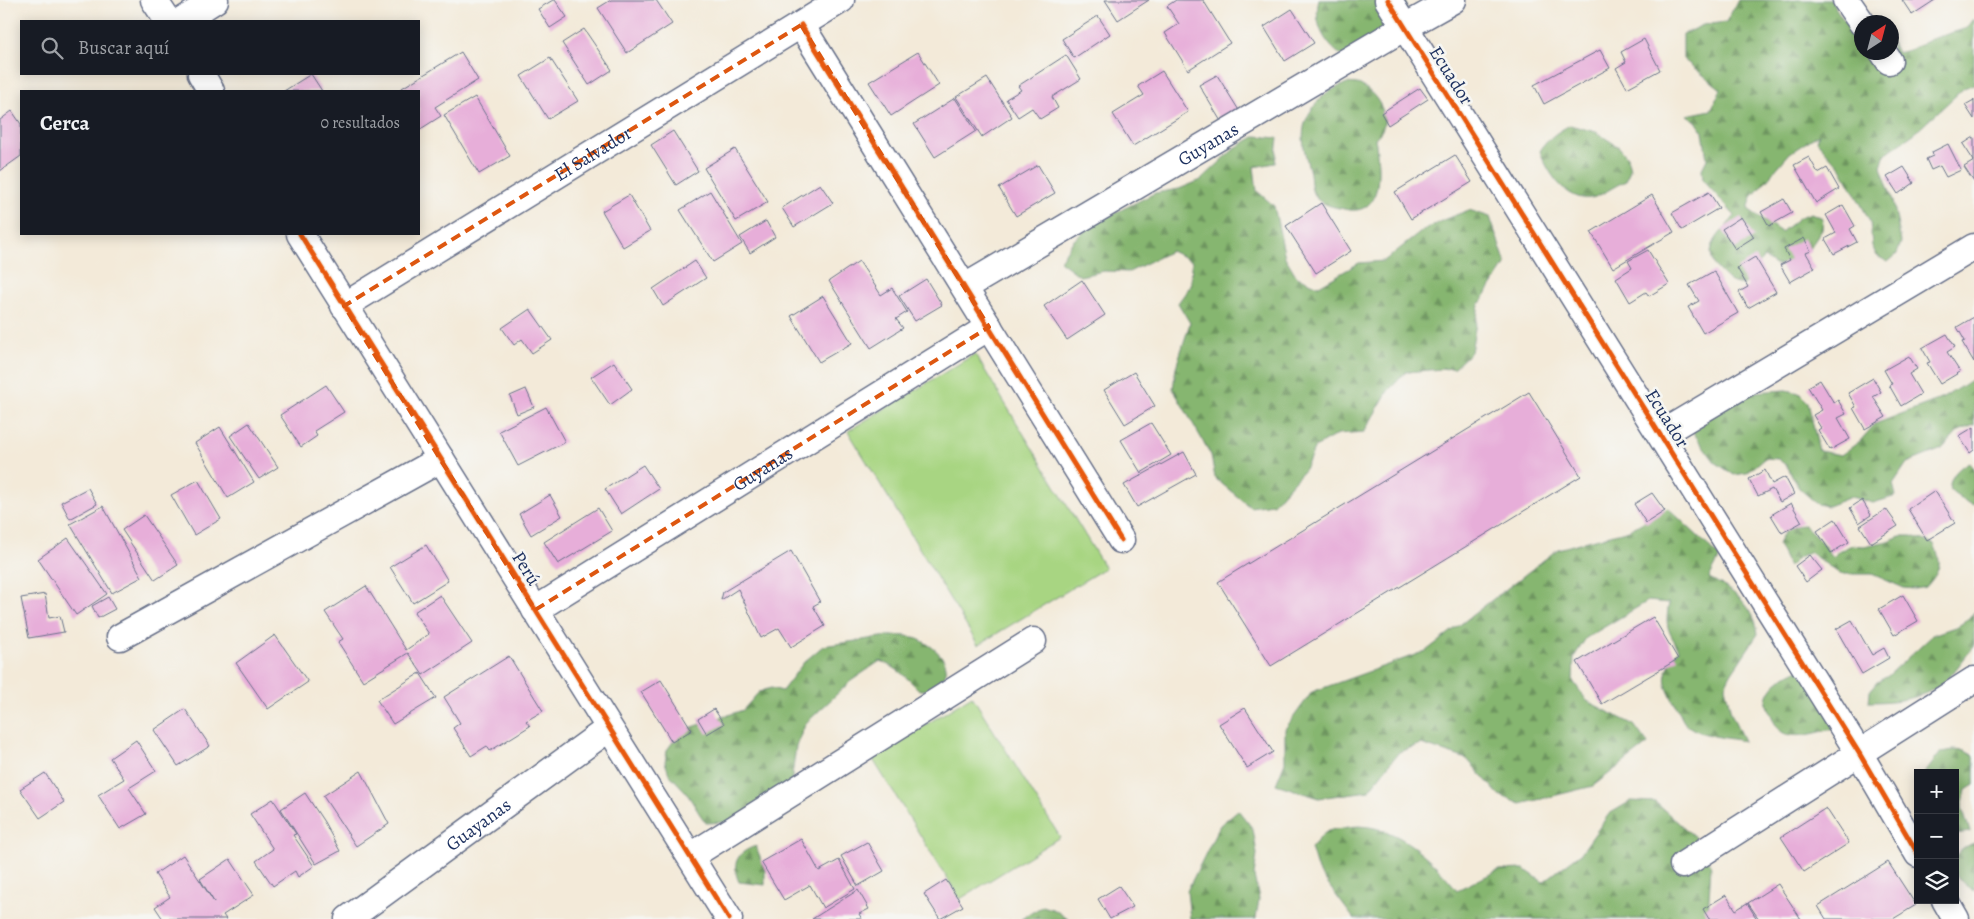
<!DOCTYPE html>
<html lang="es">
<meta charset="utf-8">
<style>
body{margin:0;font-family:Alegreya,serif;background:#20242c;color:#f1f3f6}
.controls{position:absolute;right:15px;bottom:15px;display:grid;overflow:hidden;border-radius:0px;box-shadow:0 2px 12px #0003}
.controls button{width:45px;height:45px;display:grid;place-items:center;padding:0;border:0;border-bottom:1px solid #363941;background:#171b24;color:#f1f3f6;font:25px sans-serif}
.compass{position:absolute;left:1854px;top:15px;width:45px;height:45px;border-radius:50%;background:#171b24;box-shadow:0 2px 12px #0003;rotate:36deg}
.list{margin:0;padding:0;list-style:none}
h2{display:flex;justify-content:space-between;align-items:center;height:65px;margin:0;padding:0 20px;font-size:21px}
h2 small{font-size:16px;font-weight:400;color:#9ea1a6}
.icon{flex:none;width:28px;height:28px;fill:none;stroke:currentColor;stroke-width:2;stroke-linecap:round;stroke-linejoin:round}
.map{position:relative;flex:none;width:1974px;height:919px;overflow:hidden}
.search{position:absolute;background:#171b24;box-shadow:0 2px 12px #0003;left:20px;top:20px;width:400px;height:55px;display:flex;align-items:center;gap:12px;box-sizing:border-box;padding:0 18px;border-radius:0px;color:#9ea1a6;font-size:19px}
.panel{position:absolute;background:#171b24;box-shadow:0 2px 12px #0003;left:20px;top:90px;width:400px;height:145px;border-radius:0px}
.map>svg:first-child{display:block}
.forest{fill:url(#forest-firs);stroke:#507267}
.garden{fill:#a8d582;stroke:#628270}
.building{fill:#e7aed9}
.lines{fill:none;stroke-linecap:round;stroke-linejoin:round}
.minor-casing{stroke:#677089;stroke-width:29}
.minor{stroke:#fff;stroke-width:26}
.cycleway-casing{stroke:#f6f6f2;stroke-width:8}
.cycleway{stroke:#e8590c;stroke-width:5}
.marked{fill:none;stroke:#de5710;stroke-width:4;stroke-dasharray:10 6;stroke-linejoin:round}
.labels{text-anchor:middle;stroke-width:5;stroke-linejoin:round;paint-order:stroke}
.street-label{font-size:19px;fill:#1b2f5e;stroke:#f6f6f2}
</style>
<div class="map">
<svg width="1974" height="919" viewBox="0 0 1974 919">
<defs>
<pattern id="forest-firs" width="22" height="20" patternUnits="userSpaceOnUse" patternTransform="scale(1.25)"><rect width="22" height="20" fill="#86b670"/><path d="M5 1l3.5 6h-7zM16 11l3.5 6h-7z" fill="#6d945f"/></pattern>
</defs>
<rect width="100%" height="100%" fill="#f6f6f2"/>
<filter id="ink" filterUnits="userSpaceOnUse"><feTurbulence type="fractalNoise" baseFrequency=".02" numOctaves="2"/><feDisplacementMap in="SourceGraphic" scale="10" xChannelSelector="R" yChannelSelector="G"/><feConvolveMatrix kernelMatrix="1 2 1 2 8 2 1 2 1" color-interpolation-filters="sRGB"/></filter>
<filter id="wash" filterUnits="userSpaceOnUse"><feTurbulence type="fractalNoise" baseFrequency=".0096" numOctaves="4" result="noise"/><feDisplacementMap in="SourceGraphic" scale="20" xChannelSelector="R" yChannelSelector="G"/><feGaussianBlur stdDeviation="1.12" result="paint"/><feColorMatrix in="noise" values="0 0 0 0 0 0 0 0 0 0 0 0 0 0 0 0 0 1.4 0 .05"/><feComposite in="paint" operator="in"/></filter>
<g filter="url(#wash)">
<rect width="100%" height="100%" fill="#f3ead9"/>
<!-- forest -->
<path class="forest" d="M1319 0H1406L1408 23 1342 56C1324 43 1313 23 1319 0Z
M1738 0H1831C1839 13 1845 27 1861 31L1862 52H1892V42L1897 53 1909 50 1931 39 1967 28 1974 19V84L1964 88 1915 133 1885 154 1881 167 1893 201 1901 242 1897 254 1888 262 1877 256 1872 246 1870 221 1841 168 1817 141 1819 134 1790 153 1752 197 1748 209 1781 232 1800 217 1811 213 1823 218 1822 230 1807 252 1788 265H1775L1764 258C1753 266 1753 275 1743 285 1730 283 1729 281 1720 272 1699 250 1720 234 1735 216L1703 180 1702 169 1707 159 1703 132 1696 121 1687 115 1711 110 1721 89 1683 59V34L1703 25 1726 22Z
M1347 83C1352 84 1358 83 1362 86 1379 95 1395 123 1375 138 1379 164 1386 219 1344 209 1334 207 1323 205 1316 198 1309 190 1312 179 1309 169 1303 146 1298 128 1313 108 1316 104 1319 99 1323 96 1329 90 1339 87 1347 83Z
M1570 125 1596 132 1619 147 1627 157 1630 169 1626 181C1615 185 1600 197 1591 198 1566 202 1547 171 1540 151 1548 138 1557 132 1570 125Z
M1256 136 1278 138 1275 163 1254 167 1257 191 1274 206 1285 257 1297 277 1319 286 1359 263 1384 261 1421 232 1443 220 1469 210 1490 217 1506 264 1479 305 1471 352 1454 368 1406 372 1388 391 1364 432 1338 434 1315 447 1305 469 1273 504 1250 507 1215 478 1211 455 1173 389 1176 367 1190 323 1178 303 1191 285 1192 261 1171 251 1129 272 1104 271 1080 276 1060 261 1073 241 1091 225 1155 193 1179 189 1201 180 1235 148Z
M1974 378V425L1959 431 1942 449 1907 463 1893 484 1896 496 1873 503 1851 497 1828 506 1817 504 1799 488 1787 466 1778 459 1765 458 1747 473 1734 475 1715 462 1692 431 1694 419 1735 393 1787 390 1799 393 1808 402 1819 451 1841 455 1860 441 1875 424 1943 398Z
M1969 462 1974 468V505L1968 503 1949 489C1951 475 1957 469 1969 462Z
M1668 508 1720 557 1709 578C1733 590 1755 606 1758 634L1731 674 1725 686 1731 713 1744 741C1728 738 1701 736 1688 726 1683 723 1680 714 1678 709 1661 680 1661 677 1679 649 1667 629 1665 626 1669 603L1648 601 1586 638 1574 657 1573 681 1587 701 1634 725 1648 744 1593 786 1521 804 1499 795 1467 759 1421 744 1399 752 1368 791 1319 798 1276 784 1285 762V729L1312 692 1426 651 1558 549 1629 530Z
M1804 525 1818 538 1833 557 1839 551 1852 545 1864 546 1888 541 1900 536H1912L1934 544C1943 564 1940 571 1926 587L1914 589 1904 588 1872 574H1840L1809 552 1799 557 1789 567 1778 545C1783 531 1788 526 1804 525Z
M1974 612V647C1964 657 1957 670 1946 680 1927 699 1895 702 1869 702L1870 691 1877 682 1888 676 1932 635 1958 626 1969 619Z
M888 636C896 636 905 635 912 637 926 641 949 656 946 672 944 680 936 686 930 690H919C907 678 897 667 880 661L851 681 806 723 796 746 791 784 732 822 706 823 699 813 686 792 669 774 665 762 667 750 681 731 743 710 759 692 771 688 782 691 804 662 823 646Z
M1799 669C1814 676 1843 684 1844 705 1845 713 1840 721 1836 728 1822 731 1800 739 1786 734 1779 732 1776 725 1773 720 1772 715 1768 710 1767 705 1765 687 1785 675 1799 669Z
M1953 750 1965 751 1974 756V785L1966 790 1962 807 1970 832 1955 834V773H1925L1941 752Z
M1631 801 1655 802 1697 839 1711 866 1708 913 1710 919H1354L1318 871 1311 848C1316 843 1322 834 1328 831 1332 829 1339 829 1343 828 1389 817 1431 857 1457 890L1499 870 1524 869 1543 882 1581 853 1609 814Z
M1238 810 1253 829 1257 854 1254 876 1259 899 1256 919H1190L1187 891 1220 825Z
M1974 843V891C1970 888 1964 885 1961 881 1946 865 1957 849 1974 843Z
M756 846 765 871V885L739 882C731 864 737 852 756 846Z
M1043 906 1055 910 1068 919H1021Z"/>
<!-- garden -->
<path class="garden" d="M975 354 1105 568 978 645 848 431Z
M972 696 1060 837 960 899 872 758Z"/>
<g id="blocks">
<!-- building -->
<path class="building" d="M553 0H555L567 17 550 28 538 9Z
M611 0H656L672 24 627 53 598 8Z
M1105 0H1149L1118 20Z
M1176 0H1203L1230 43 1188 70 1165 33 1179 24 1167 6Z
M1902 0H1935L1912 15Z
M1292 9 1314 43 1285 61 1264 27Z
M1098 16 1110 34 1074 58 1062 39Z
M584 29 612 70 589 85 562 43Z
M1644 39 1660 70 1627 88 1616 68 1626 62 1621 52Z
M1600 50 1610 68 1544 104 1534 85Z
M461 52 478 80 435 107 441 116 419 130V91H397Z
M918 52 939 85 891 116 869 82Z
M1066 55 1081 79 1052 97 1058 108 1040 119 1032 108 1018 117 1006 99 1021 90 1018 86Z
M550 58 578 101 548 119 521 76Z
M1162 71 1188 112 1133 146 1113 114 1144 95 1138 86Z
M311 74 322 91H284Z
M1217 75 1240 112 1222 123 1199 85Z
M987 78 1012 117 982 137 956 97Z
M1420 88 1428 99 1388 125 1381 113Z
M475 97 510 156 479 174 444 115Z
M955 98 976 131 935 157 914 124Z
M1974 100V119L1965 105Z
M12 111 21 124V156L0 171V120Z
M673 131 698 171 676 185 651 145Z
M1974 137V161L1963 144Z
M1948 144 1961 170 1946 177 1940 166 1931 170 1926 159 1933 156 1932 152Z
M735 149 768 202 736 221 704 168Z
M1455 155 1472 182 1411 219 1395 192Z
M1809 157 1818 173 1827 168 1839 189 1816 203 1794 165Z
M1974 161V182L1964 167Z
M1038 165 1055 193 1016 216 999 188Z
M1904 167 1914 183 1898 194 1887 177Z
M820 184 833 203 794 227 782 208Z
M710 191 742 244 713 262 680 210Z
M1709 192 1719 208 1682 230 1672 213Z
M629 195 650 231 623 247 602 211Z
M1652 195 1674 232 1613 268 1591 232Z
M1784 199 1792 213 1769 226 1761 212Z
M1321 203 1351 251 1316 273 1286 226Z
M1843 205 1855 226 1850 229 1857 242 1834 254 1825 239 1836 233 1826 215Z
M1741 217 1754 237 1735 249 1722 229Z
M766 221 775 237 750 253 740 237Z
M1804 238 1811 251 1806 253 1815 268 1790 282 1780 265 1790 260 1784 249Z
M1648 250 1669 284 1649 296 1646 292 1630 302 1616 278 1632 268 1628 261Z
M1755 257 1776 292 1748 308 1739 292 1748 287 1737 268Z
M695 261 706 278 663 306 653 289Z
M859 261 881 295 892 288 907 312 896 319 903 328 871 348 829 281Z
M1714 271 1738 313 1703 333 1688 307 1699 301 1689 285Z
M926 279 942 305 915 321 899 296Z
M1082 280 1105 315 1067 340 1044 306Z
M823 296 852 343 819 362 791 316Z
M530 309 552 340 532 353 522 339 514 345 502 328Z
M1974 317V362L1962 342 1965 341 1957 327Z
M1947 334 1955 347 1947 352 1960 372 1940 384 1927 363 1930 362 1922 348Z
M1909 356 1917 369 1909 374 1921 394 1901 406 1889 385 1892 384 1884 370Z
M614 362 632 389 610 405 591 377Z
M1134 372 1155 406 1125 424 1104 390Z
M1873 378 1881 392 1873 397 1886 417 1865 429 1853 408 1856 407 1848 393Z
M1820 380 1834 403 1838 400 1846 414 1838 418 1850 439 1830 450 1818 430 1821 428 1813 415 1822 410 1808 387Z
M326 385 344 412 314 431 317 436 301 447 280 415Z
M526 389 534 407 517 414 510 396Z
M1529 392 1581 476 1271 666 1218 582Z
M546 407 565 442 518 466 499 431Z
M249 423 278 467 259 479 230 436Z
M1151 423 1171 455 1141 473 1121 440Z
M220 427 254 482 228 498 195 443Z
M1974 427V450L1970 453 1959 436Z
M1184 452 1196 474 1137 507 1124 485Z
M643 465 659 489 621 514 605 489Z
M1765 470 1772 484 1785 477 1794 494 1780 502 1772 489 1758 496 1749 479Z
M198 480 221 519 194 535 171 495Z
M88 488 97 504 70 519 61 502Z
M1935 491 1955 523 1927 540 1908 509Z
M1652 493 1665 511 1646 523 1634 504Z
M550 495 562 516 531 535 519 514Z
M1862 500 1871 515 1859 523 1850 508Z
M1791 503 1802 522 1782 533 1771 515Z
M103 506 142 577 112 593 70 524Z
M598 508 612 531 558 564 544 542Z
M1886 509 1898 526 1871 543 1860 526Z
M144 515 178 565 155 580 122 530Z
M1835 519 1849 542 1831 553 1817 531Z
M68 538 107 594 76 615 38 559Z
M426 545 448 581 413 603 390 567Z
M791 551 820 602 813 606 825 626 791 647 779 628 761 638 738 589 721 600 723 592Z
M1810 555 1822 570 1806 582 1795 566Z
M366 586 406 650 429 634 414 612 440 595 472 643 423 675 408 653 363 681 338 642 343 639 325 612Z
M45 594 49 618 60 616 64 632 29 638 21 598Z
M1903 595 1918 621 1894 635 1879 609Z
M108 597 115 609 98 618 92 606Z
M1653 617 1678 659 1602 704 1577 662Z
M1852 620 1872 655 1884 648 1889 658 1862 674 1836 629Z
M275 635 308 682 268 709 236 663Z
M509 656 543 711 526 721 530 726 490 751 487 746 471 756 453 728 460 723 444 697Z
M420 673 436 698 393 724 377 700Z
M661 680 692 730 672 742 641 692Z
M1245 708 1273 752 1247 768 1219 724Z
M185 709 210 746 178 766 154 730Z
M714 709 724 724 707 734 698 719Z
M136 740 156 771 129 788 146 814 120 829 98 795 124 779 110 758Z
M361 771 389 824 356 846 323 796Z
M45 773 64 802 40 818 20 789Z
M305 793 324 822 340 851 316 864 281 809Z
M273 799 296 834 293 835 314 866 298 877 295 871 273 886 256 861 273 849 250 814Z
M1826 808 1849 843 1804 872 1781 837Z
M801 839 819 871 839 860 855 889 823 908 810 885 784 900 761 862Z
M867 842 884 871 858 886 841 856Z
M183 855 214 902 200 879 230 859 254 895 223 915 226 919H163L155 907 170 897 155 874Z
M1888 862 1916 905 1893 919H1826L1818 906Z
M946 880 963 906 940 919 924 894Z
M1778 884 1801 919H1759L1748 903Z
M1119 886 1133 907 1110 919 1098 899Z
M858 890 869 909 859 914 862 919H812Z
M1726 895 1736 910 1747 903 1757 919H1709L1703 909Z"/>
</g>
</g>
<g filter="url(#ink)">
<use href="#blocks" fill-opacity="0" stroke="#677089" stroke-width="1"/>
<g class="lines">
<!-- minor casing -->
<g class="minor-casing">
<g id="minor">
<path d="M154 0 168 21"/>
<path d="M1388 0 1859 753 1918 854"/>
<path d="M1846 0 1862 23"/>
<path d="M182 21 215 0"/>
<path d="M801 25 1121 540"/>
<path d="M1883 52 1889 61"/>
<path d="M201 74 211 91"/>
<path d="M300 234 729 919"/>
<path id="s1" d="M965 287 1405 27 1453 0"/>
<path id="s2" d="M344 306 841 0"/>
<path d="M1661 434 1974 247"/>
<path id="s3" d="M535 610 989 327"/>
<path d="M120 637 441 459"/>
<path d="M691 856 1033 641"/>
<path d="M1683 865 1974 680"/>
<path d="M1945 900 1956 919"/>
<path id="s4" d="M348 919 608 729"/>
</g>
</g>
<!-- minor -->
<use href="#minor" class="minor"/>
<!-- cycleway casing -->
<g class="cycleway-casing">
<path id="cycleway" d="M1388 0 1859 753 1918 854
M801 25 1121 540
M300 234 729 919"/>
</g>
<!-- cycleway -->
<use href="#cycleway" class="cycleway"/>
</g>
</g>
<!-- marked area -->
<path class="marked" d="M801 25 989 327 535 610 344 306Z"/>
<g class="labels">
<!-- street labels -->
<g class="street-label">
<text transform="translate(1452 75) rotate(58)" y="7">Ecuador</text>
<text dy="7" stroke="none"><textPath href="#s1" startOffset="282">Guyanas</textPath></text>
<text dy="7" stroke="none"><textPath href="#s2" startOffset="292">El Salvador</textPath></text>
<text transform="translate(1668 418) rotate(58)" y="7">Ecuador</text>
<text dy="7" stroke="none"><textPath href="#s3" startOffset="268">Guyanas</textPath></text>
<text transform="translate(527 568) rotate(58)" y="7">Perú</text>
<text dy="7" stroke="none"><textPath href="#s4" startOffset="161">Guayanas</textPath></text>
</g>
</g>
</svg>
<div class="controls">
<button>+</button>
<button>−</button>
<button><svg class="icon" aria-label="layers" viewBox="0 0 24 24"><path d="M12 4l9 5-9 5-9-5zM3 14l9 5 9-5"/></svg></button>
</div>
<svg class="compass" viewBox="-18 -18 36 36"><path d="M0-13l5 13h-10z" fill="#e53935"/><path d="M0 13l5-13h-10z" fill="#9ea1a6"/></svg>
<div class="search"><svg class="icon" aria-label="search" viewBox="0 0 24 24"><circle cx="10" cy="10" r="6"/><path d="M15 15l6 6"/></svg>Buscar aquí</div>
<section class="panel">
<h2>Cerca<small>0 resultados</small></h2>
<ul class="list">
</ul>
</section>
</div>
